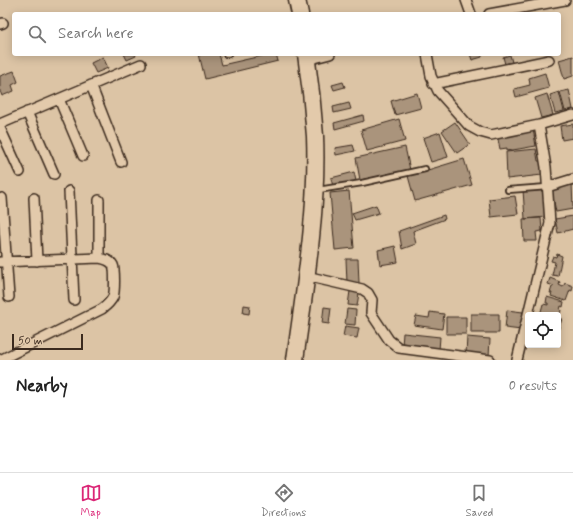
<!DOCTYPE html>
<style>
body{margin:0;font-family:Mynerve,sans-serif;background:#f6f6f6;color:#222}
.controls{position:absolute;right:12px;bottom:12px;display:grid;overflow:hidden;border-radius:4px;box-shadow:0 2px 10px #0003}
.controls button{width:36px;height:36px;display:grid;place-items:center;padding:0;border:0;border-bottom:1px solid #e0e0e0;background:#fff;color:#222;font:20px sans-serif}
.scale{position:absolute;left:12px;bottom:10px;width:71px;box-sizing:border-box;padding-left:4px;border:2px solid #3b2a1e;border-top:0;font-size:11px;line-height:14px;white-space:nowrap;color:#3b2a1e;-webkit-text-stroke:3px #e3caab;paint-order:stroke}
.list{margin:0;padding:0;list-style:none}
h2{display:flex;justify-content:space-between;align-items:center;height:52px;margin:0;padding:0 16px;font-size:17px}
h2 small{font-size:13px;font-weight:400;color:#767676}
.icon{flex:none;width:22px;height:22px;fill:none;stroke:currentColor;stroke-width:2;stroke-linecap:round;stroke-linejoin:round}
.map{position:relative;flex:none;width:573px;height:360px;overflow:hidden}
.search{position:absolute;background:#fff;box-shadow:0 2px 10px #0003;left:12px;right:12px;top:12px;height:44px;display:flex;align-items:center;gap:10px;box-sizing:border-box;padding:0 14px;border-radius:4px;color:#767676;font-size:15px}
.sheet{height:112px;background:#fff}
nav{display:flex;justify-content:space-around;align-items:center;box-sizing:border-box;height:56px;border-top:1px solid #e0e0e0;background:#fff;font-size:11px;color:#767676}
nav a{display:grid;justify-items:center;gap:2px}
nav .on{color:#db2777}
.map>svg:first-child{display:block}
.building{fill:#aa947c;stroke:#3b2a1e}
.lines{fill:none;stroke-linecap:round;stroke-linejoin:round}
.lane-casing{stroke:#3b2a1e;stroke-width:8}
.street-casing{stroke:#3b2a1e;stroke-width:12}
.highway-casing{stroke:#3b2a1e;stroke-width:19}
.lane{stroke:#e3caab;stroke-width:4.5}
.street{stroke:#e3caab;stroke-width:9}
.highway{stroke:#e3caab;stroke-width:16}
</style>
<div class="map">
<svg width="573" height="360" viewBox="0 0 573 360">
<rect width="100%" height="100%" fill="#dcc4a5"/>
<filter id="ink" filterUnits="userSpaceOnUse"><feTurbulence type="fractalNoise" baseFrequency=".025" numOctaves="2"/><feDisplacementMap in="SourceGraphic" scale="8" xChannelSelector="R" yChannelSelector="G"/><feConvolveMatrix kernelMatrix="1 2 1 2 8 2 1 2 1" color-interpolation-filters="sRGB"/></filter>
<g filter="url(#ink)">
<!-- building -->
<path class="building" d="M124 54H135L136 56 127 60Z
M199 54H219L222 65 270 54H276L278 61 205 79Z
M470 54H482V57L472 60Z
M510 55 512 62 505 64 503 57Z
M573 56V76L564 79 559 60Z
M103 57 108 68 96 73 91 63Z
M14 71 18 82 12 85 14 91 2 96 0 91V76Z
M545 73 549 88 516 97 514 89 530 85 529 78Z
M343 82 345 87 334 90 332 85Z
M569 90 573 109 565 111 560 92Z
M559 92 564 111 555 113 550 95Z
M417 93 421 108 395 115 391 101Z
M547 94 553 115 541 118 535 98Z
M349 103 351 109 334 113 333 107Z
M363 115 364 121 335 129 334 123Z
M399 119 405 141 367 151 361 130Z
M455 122 470 144 457 153 442 131Z
M573 124V138L562 140 560 126Z
M533 129 536 146 507 151V148L500 149 497 135Z
M440 132 448 157 431 162 423 138Z
M353 145 355 151 336 155 335 148Z
M405 147 410 170 360 180 356 158Z
M536 149 538 161H541L542 175 507 179 506 152Z
M464 159 472 185 415 201 408 176Z
M354 172 356 181 333 187 331 178Z
M572 183 573 209 556 212 551 187Z
M543 189 545 217 525 219 523 190Z
M349 191 354 248 335 250 330 193Z
M515 196 518 214 491 217 489 199Z
M376 205 379 213 355 220 352 213Z
M444 215 445 219 413 231 416 244 402 249 399 231Z
M573 216V229L558 233 555 219Z
M541 218 542 231 536 232 537 241H524L523 219Z
M395 246 398 262 380 265 378 250Z
M557 254 562 256 558 276 552 275 555 262 551 261 553 256 556 257Z
M346 259H358L359 283H347Z
M550 278 560 282 559 285 563 287 565 283 573 286 572 291 570 290 566 301 551 296 552 293H550L552 287H553L554 286 548 284Z
M350 291 359 293 357 306 348 305Z
M547 297 564 302 563 307 561 306 560 310H561L559 319H562L558 331V315H540L543 304 548 305V303H546Z
M244 305 250 306 249 314 243 313Z
M324 307 331 308 329 324 322 323Z
M347 309 356 310 355 325 345 324Z
M507 310 523 312 521 330 505 328Z
M430 312 444 314 442 329 414 325 416 316 429 318Z
M471 314H499V333H471Z
M446 317H466V334H446Z
M345 326 359 328 357 338 343 336Z
M403 333 440 337 439 350 402 346Z
M467 337 490 339 489 356 466 354Z"/>
<g class="lines">
<!-- lane casing -->
<g class="lane-casing">
<path id="lane" d="M226 54H228
M318 190 362 183 425 169
M508 190 547 187"/>
</g>
<!-- street casing -->
<g class="street-casing">
<path id="street" d="M466 0 471 14
M489 14 565 0
M0 24 3 23
M427 54 431 76 438 91 469 126 480 132 491 135 539 125 573 115
M307 60 330 54
M433 84 549 60
M91 85 121 162
M59 99 83 156
M27 112 54 174
M0 124 141 64
M0 128 20 172
M547 187 573 179
M69 191 74 300
M2 198 9 297
M34 198 37 261
M99 258V200
M0 262 99 258C104 259 110 260 113 265 115 269 115 292 113 297 110 303 106 306 102 309L0 360
M306 276 362 289 368 293 372 300 371 313 389 340 399 348 490 360
M517 360 550 223 546 167 539 125"/>
</g>
<!-- highway casing -->
<g class="highway-casing">
<path id="highway" d="M297 0 300 14
M295 360C305 286 318 210 315 136 313 108 310 81 306 54"/>
</g>
<!-- lane -->
<use href="#lane" class="lane"/>
<!-- street -->
<use href="#street" class="street"/>
<!-- highway -->
<use href="#highway" class="highway"/>
</g>
</g>
</svg>
<div class="controls">
<button><svg class="icon" aria-label="locate" viewBox="0 0 24 24"><circle cx="12" cy="12" r="6"/><path d="M12 2v4M12 18v4M2 12h4M18 12h4"/></svg></button>
</div>
<div class="scale">50 m</div>
<div class="search"><svg class="icon" aria-label="search" viewBox="0 0 24 24"><circle cx="10" cy="10" r="6"/><path d="M15 15l6 6"/></svg>Search here</div>
</div>
<section class="sheet">
<h2>Nearby<small>0 results</small></h2>
<ul class="list">
</ul>
</section>
<nav>
<a class="on"><svg class="icon" aria-label="map" viewBox="0 0 24 24"><path d="M3 6l6-2 6 2 6-2v14l-6 2-6-2-6 2zM9 4v14M15 6v14"/></svg>Map</a>
<a><svg class="icon" aria-label="directions" viewBox="0 0 24 24"><path d="M12 3l9 9-9 9-9-9zM9 14v-3h6M13 9l2 2-2 2"/></svg>Directions</a>
<a><svg class="icon" aria-label="saved" viewBox="0 0 24 24"><path d="M7 4h10v16l-5-4-5 4z"/></svg>Saved</a>
</nav>
